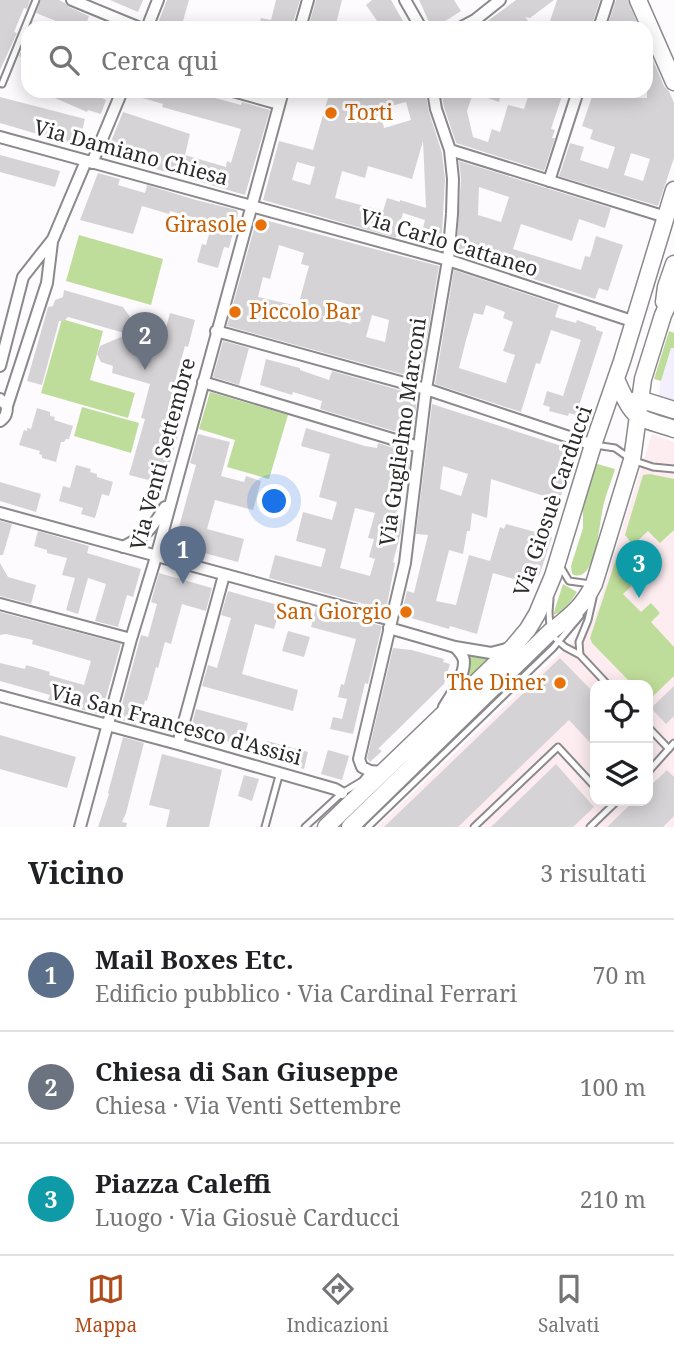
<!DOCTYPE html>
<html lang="it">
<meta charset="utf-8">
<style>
body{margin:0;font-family:"Noto Serif",serif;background:#f2f2f2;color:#202124}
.controls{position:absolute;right:21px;bottom:21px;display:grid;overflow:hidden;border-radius:14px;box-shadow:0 4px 18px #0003}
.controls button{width:63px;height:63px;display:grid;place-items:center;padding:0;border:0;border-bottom:2px solid #e0e0e0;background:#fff;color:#202124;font:35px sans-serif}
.you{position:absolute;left:275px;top:502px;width:24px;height:24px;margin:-18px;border:5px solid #fff;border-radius:50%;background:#1a73e8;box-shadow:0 0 0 10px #1a73e833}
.badge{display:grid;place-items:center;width:46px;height:46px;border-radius:50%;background:#b04c1a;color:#fff;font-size:23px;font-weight:700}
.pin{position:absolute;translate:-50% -58px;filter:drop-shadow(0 2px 4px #0008)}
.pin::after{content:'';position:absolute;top:37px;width:24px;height:21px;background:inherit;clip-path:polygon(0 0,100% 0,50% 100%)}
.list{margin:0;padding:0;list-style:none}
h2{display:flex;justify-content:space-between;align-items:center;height:91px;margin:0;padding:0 28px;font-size:30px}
h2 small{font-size:23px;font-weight:400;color:#757577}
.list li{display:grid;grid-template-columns:46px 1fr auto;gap:21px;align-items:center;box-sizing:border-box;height:112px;padding:0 28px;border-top:2px solid #e0e0e0}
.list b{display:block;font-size:26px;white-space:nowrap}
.list p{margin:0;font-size:23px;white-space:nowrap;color:#757577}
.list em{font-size:23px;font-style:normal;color:#757577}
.icon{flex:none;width:38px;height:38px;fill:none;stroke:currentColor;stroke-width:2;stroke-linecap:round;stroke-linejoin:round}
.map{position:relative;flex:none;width:674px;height:827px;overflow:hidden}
.search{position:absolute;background:#fff;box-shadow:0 4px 18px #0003;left:21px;right:21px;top:21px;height:77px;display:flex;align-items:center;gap:18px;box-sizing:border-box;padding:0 24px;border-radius:21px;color:#757577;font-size:26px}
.sheet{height:427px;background:#fff}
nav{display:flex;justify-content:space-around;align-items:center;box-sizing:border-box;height:98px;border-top:2px solid #e0e0e0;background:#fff;font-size:19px;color:#757577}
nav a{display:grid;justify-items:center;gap:4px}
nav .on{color:#b04c1a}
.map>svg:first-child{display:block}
.commercial{fill:#f3effc}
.industrial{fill:#fdedf0;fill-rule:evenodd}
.green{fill:#bfdd9a}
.building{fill:#d5d3d6;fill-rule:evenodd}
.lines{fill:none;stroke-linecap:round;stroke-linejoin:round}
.lane-casing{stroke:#8b898c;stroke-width:9}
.street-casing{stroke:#8b898c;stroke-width:14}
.secondary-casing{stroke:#8b898c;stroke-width:19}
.lane{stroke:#fff;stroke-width:5}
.street{stroke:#fff;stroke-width:10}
.secondary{stroke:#fff;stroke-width:16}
.food-dot{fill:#e8710a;stroke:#fff;stroke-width:2.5}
.labels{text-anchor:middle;stroke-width:6;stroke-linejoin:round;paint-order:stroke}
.food-label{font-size:21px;fill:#c56008;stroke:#fff;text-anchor:end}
.street-label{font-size:21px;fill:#2c2b2c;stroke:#fff}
</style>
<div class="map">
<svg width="674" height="827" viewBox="0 0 674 827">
<rect width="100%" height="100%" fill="#fdfbfd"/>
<!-- commercial -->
<path class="commercial" d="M674 329V404L659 400 662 359Z"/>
<!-- industrial -->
<path class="industrial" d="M652 434 674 442V827H377L593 622ZM595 685H648V801H595Z"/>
<!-- green -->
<path class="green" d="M79 235 163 259 151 305 66 281Z
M62 319 103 331 90 380 135 393 128 418 41 393Z
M669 331 674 333V348H671L661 381 654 379Z
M210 392 288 415 269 479 227 467 235 440 199 429Z
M82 407 139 423 131 453 74 436Z
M594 463 615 469C611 483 604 498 602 513 599 526 595 586 572 574L571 566 583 528V499Z
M650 474 674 479V530L660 543 648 531 633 545 625 535 643 475Z
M616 559 637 581 623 594 641 612 651 603 660 613 651 622 674 647V676L648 701V685H633L592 643 590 638Z
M563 584 577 592C571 601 564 612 553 615Z
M467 652 479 657 490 658 463 683 470 664Z"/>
<!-- building -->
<path class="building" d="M0 0H30L27 9 24 8 14 32 17 33 0 70Z
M41 0H59L65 3 69 7 89 16 85 28H73L36 13Z
M110 0H143L138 12Z
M167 0H189L181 28H156Z
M276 0H300L292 26 286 24 288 25 287 28H258L261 18 271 20Z
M316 0H342L335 28H308Z
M372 0H391L407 28H382L366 5Z
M419 0H454L461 11 439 25 429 22Z
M516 0H554L530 18 525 17 534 28H478Z
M557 0H600L591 28H578L561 22 559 28 549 24Z
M616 0H628L639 28H607Z
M27 37 28 38V60L19 56Z
M646 44 664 86 669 91 674 103V158L658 206 559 176 570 143 584 147 580 160 608 169 615 147 590 139 593 130 582 126 594 91H616L618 98H647ZM631 153 650 159 643 181 624 175Z
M39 91H87L106 100 101 114 88 110 87 112Z
M130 91H189L241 105 242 102 270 110 245 195 122 159 105 156 123 112 190 134 185 155 226 167 227 161 231 163 241 129 162 107 163 104 129 94Z
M330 91H425L429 112 442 153 445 179 441 250 419 244 425 220 403 213 396 238 263 200 279 141 313 150ZM406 102 411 120 384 128 380 109ZM423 141 426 208 400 200V202L387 198 383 211 335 198 342 171 365 178 368 166 412 179ZM297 162 315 167 310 185 292 180Z
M441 91H502L499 102 473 93 467 111 473 137 488 142 492 129 500 132 508 105 524 109 530 91H555L563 93 551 129 555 130 552 138H555L544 171 456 143 444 107Z
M0 97 85 119 78 146 0 123Z
M0 155 60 171 55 187 0 172Z
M459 161 611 208 605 228 579 219 572 241 521 224 513 249 581 270 585 256 590 257 596 236 623 245 608 291 599 288 595 299 456 254 461 179ZM479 187 509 197 501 222 478 215Z
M98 173 120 179 118 185 145 193 147 185 196 200 237 210 238 214 229 248 224 247 218 268 197 262 202 244 206 245 211 227 191 221 192 217 170 211 169 214 142 206 133 234 80 220Z
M257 218 439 266 420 379 227 326ZM279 245 304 253 301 264 309 266 298 306 258 297 263 277 270 279ZM334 300 356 307 351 324 329 318ZM372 315 389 320 385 342 366 337Z
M454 270 559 305 555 317 576 323 577 320 596 327V330L603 332 576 415 569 413 568 416 549 411 550 407 543 405 547 391 563 396 581 340 551 330 540 364 536 363 521 412 435 384ZM486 305 505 312 503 318 513 322 503 351 515 355 506 383 459 368 466 340 474 313 483 315Z
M64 290 123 307 133 321 135 329 132 342 160 350 170 313 195 320 188 347 185 346 171 397 174 398 166 427 179 431 164 484 129 475 145 419 141 418 150 384 112 373 113 366 101 362 97 354 100 346 128 334 68 317 64 321H59L42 385 27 381 48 307 53 306 55 300 63 297Z
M223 341 249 348 239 385 213 377Z
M266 359 300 368V370L329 380 332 371 417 395 415 418 407 435 320 409 322 401 293 392 292 395 260 385Z
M432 404 577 451 557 507 559 508 550 536 552 537 539 576 534 574 531 584 493 573 477 634 450 626 449 629 401 615 407 591 414 593 428 535 416 534ZM443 466 468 474 461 496 440 489ZM491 479 550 498 539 533 506 524 504 529 500 527 490 561 469 555 456 605 436 601 449 550 463 554 467 531H470L472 513 487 518Z
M37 408 50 412V416L55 417 54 420 73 426 69 439H66L64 442H61L56 462 42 458V455L39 454 40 451 19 445 24 430 27 431V428L31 429Z
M306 428 365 446 377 448 378 443 410 453 408 475 395 517 402 520 401 532 393 562 395 563 386 610 269 578 275 555 321 567 326 549 296 541 303 512 332 520 337 502 319 497 330 454 301 446ZM355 508 375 513 368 538 374 539 369 557 375 559 370 576 340 568Z
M198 434 230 442 221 476 244 482 246 476 261 481 253 510 215 500 207 529 244 539 238 562 174 545 196 465 190 463Z
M76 465 91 469 90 472 97 474V477L113 482 109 496 102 494 95 518 81 514 83 508 59 501 63 486 70 488Z
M0 482 41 494 36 512 0 501Z
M0 521 12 524 3 555H0Z
M38 531 89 546 87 553 141 569 133 597 127 595 118 627 95 621 106 584 88 578 78 614 66 610 75 578 62 575 67 558 47 553V550L34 546Z
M0 563 8 577 36 585 31 604 0 596Z
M159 573 212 588 206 611 182 604 171 644 165 642 158 668 156 667 147 701 145 700 142 714H140L136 725 118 719 141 635 148 637 157 604 151 602Z
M228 591 281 606 274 629 255 624 242 674 298 690 293 711 202 686 208 665 217 668 231 618 221 615Z
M316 608 382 626 368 684 365 683 353 734 330 729 333 717 342 719 347 699 338 697 341 684 344 685 356 639 311 627Z
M0 612 121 644 101 715 48 700 50 695 0 681V663L25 669 26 665 50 672 49 675 84 685 91 661 32 644 33 640 6 634 0 635Z
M288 631 310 637 304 657 282 651Z
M393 648 412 650 444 659 443 662 450 664 444 684 378 749 382 751 370 762 367 758Z
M560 658 595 694V748L569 720 458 827H384Z
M674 686V716L666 724 651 708Z
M196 709 248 723 242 745 190 731Z
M0 735 76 757 67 788 0 769Z
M123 737 144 743 126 813 122 822 127 823 126 827H98L109 794 108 793Z
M267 741 308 752 304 769 262 758Z
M328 750 349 756 342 780 321 774Z
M162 754 222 770 209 827H166L170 810 149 805Z
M556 764 594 807 573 827H491Z
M667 770 674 777V816L663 827H607L634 801H648V788Z
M244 775 259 779 252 801 238 796Z"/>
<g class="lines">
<!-- lane casing -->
<g class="lane-casing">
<path id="lane" d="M2 84 36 0
M595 445 615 448 632 460 653 467 674 469
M560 566 569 581 591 584
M550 628 549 612 550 599
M556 639 565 647 580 655 608 685
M580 655 579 642 588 620 593 598
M648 727 669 749
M648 772 674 743
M265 827 280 772
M305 827 342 793 362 781 370 771
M368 827 553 648 580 616
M474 827 558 747 595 787
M590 827 617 801"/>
</g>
<!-- street casing -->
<g class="street-casing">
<path id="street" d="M72 0 140 28
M405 0 421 28
M147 28 158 0
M300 28 308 0
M460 28 475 20 500 0
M599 28 608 0
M233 91 279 104
M0 137 448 260 635 322
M450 150 666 217
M92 163 122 91
M549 181 578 91
M216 331 426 389 593 445
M0 366 23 277 53 239 86 161
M203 382 419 447
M0 399 7 406C7 413 6 417 0 421
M7 406 47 283 52 242
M0 513 391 620
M123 547C147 535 151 530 165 507
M0 604 131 639
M389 628 455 647 491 653 510 648
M0 696 178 744 335 789 342 793
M444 707C452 694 464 677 464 662 464 656 459 651 455 647
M178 744 224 575
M382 772 370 771 362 767 359 759 405 563 426 389 448 260 452 214 453 179 450 150 436 109 433 91
M80 827 131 639 156 557 283 91"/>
</g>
<!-- secondary casing -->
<g class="secondary-casing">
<path id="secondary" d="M638 0 674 82
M664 302 666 287 674 264
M616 379C634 420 633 416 674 429
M630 402 639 399 674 410
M326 827 513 647 528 629 537 614 553 576 593 445 622 361 674 190
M350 827 550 632C570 616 582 608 594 584L632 460 643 379 663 315 674 291"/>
</g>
<!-- lane -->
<use href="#lane" class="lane"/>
<!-- street -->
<use href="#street" class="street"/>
<!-- secondary -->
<use href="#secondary" class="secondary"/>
</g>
<!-- markers -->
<g class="food-dot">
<circle cx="331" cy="113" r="7"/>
<circle cx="261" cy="225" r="7"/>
<circle cx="235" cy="312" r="7"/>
<circle cx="406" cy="612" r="7"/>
<circle cx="560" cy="683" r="7"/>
</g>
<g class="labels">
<!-- food labels -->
<g class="food-label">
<text x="345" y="120" text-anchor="start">Torti</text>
<text x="247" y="232">Girasole</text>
<text x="249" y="319" text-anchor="start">Piccolo Bar</text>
<text x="392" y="619">San Giorgio</text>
<text x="546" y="690">The Diner</text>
</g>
<!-- street labels -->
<g class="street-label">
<text transform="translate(131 153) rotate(15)" y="7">Via Damiano Chiesa</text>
<text transform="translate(449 243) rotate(17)" y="7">Via Carlo Cattaneo</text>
<text transform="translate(403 432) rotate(-82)" y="7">Via Guglielmo Marconi</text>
<text transform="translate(163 454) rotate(-75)" y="7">Via Venti Settembre</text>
<text transform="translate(553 501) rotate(-71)" y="7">Via Giosuè Carducci</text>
<text transform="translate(176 725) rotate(15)" y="7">Via San Francesco d'Assisi</text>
</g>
</g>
</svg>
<div class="controls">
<button><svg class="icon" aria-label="locate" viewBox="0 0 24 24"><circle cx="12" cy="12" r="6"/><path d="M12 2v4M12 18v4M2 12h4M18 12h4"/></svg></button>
<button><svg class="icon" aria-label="layers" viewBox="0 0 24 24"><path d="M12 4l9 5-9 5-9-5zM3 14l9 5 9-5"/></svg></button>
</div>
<div class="you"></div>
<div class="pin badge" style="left:183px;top:584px;background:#5c6f8a">1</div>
<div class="pin badge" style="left:145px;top:370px;background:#6b7280">2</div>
<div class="pin badge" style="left:639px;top:598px;background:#0f9aa8">3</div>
<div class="search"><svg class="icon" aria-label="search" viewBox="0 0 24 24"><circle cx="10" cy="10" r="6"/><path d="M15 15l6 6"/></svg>Cerca qui</div>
</div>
<section class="sheet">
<h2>Vicino<small>3 risultati</small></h2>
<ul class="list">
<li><span class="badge" style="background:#5c6f8a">1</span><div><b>Mail Boxes Etc.</b><p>Edificio pubblico · Via Cardinal Ferrari</p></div><em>70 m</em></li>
<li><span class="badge" style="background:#6b7280">2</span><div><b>Chiesa di San Giuseppe</b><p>Chiesa · Via Venti Settembre</p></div><em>100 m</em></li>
<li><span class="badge" style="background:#0f9aa8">3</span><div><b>Piazza Caleffi</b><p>Luogo · Via Giosuè Carducci</p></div><em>210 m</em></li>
</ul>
</section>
<nav>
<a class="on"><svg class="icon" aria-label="map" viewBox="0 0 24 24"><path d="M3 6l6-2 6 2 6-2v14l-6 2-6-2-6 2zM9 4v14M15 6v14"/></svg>Mappa</a>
<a><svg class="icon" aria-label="directions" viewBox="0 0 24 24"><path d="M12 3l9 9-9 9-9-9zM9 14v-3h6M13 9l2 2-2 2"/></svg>Indicazioni</a>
<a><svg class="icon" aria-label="saved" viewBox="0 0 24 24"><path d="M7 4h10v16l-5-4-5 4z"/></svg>Salvati</a>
</nav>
